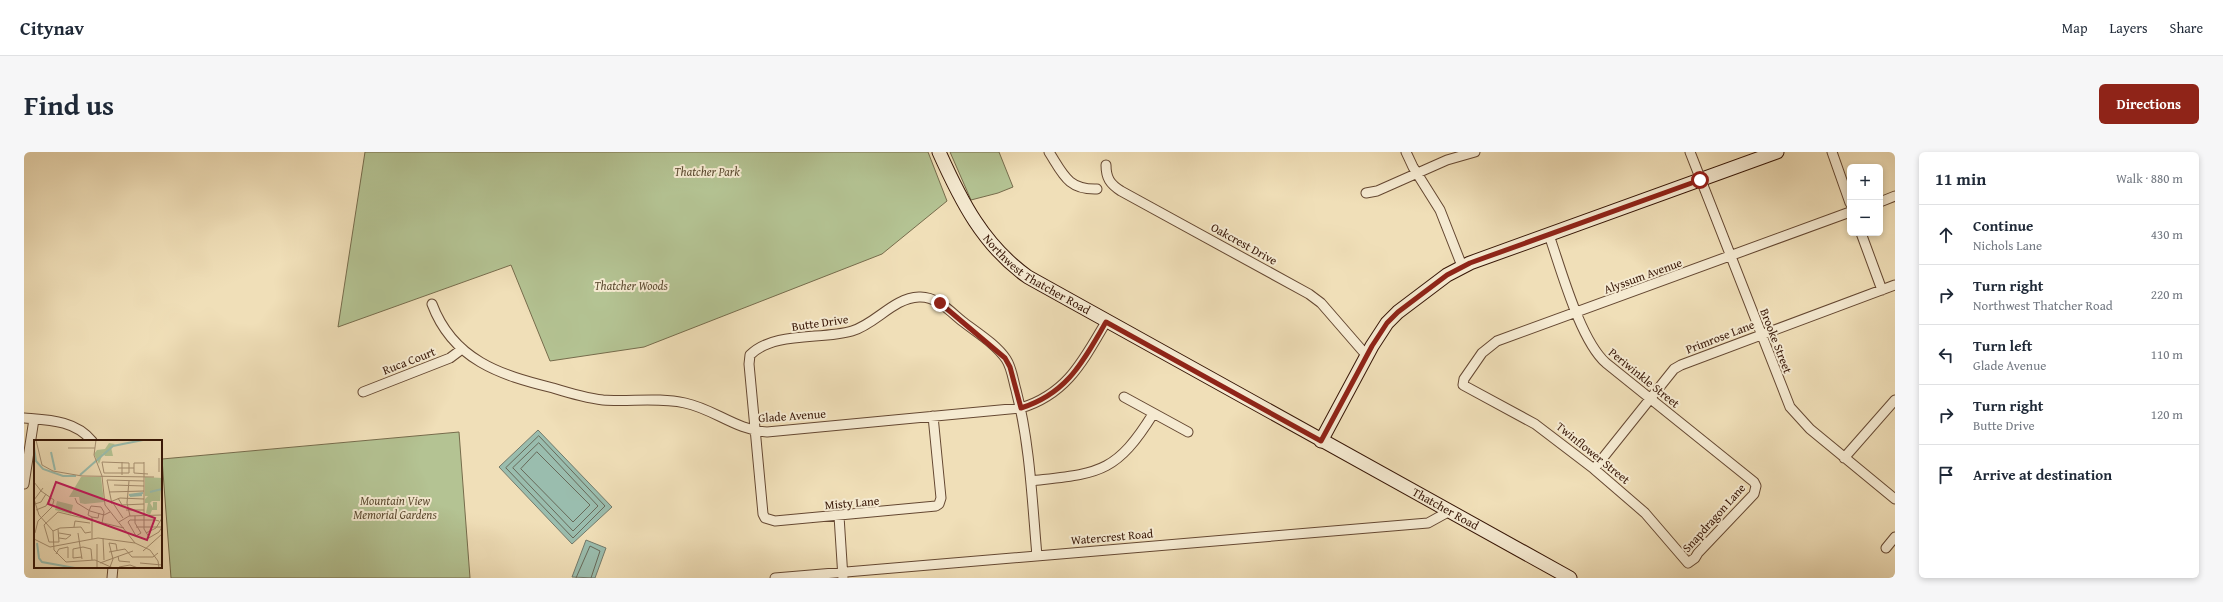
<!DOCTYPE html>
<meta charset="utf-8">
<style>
body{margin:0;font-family:"Gentium Book Plus",serif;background:#f6f6f7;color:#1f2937}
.controls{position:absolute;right:12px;top:12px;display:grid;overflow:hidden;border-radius:6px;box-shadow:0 2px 6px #0003}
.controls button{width:36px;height:36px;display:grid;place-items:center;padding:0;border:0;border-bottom:1px solid #e0e1e3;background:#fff;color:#1f2937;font:20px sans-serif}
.stop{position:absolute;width:12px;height:12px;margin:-9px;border:3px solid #8f2418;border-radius:50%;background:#fff}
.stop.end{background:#8f2418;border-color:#fff;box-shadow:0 1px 4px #0008}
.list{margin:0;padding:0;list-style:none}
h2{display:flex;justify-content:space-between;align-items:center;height:52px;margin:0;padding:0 16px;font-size:17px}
h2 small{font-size:13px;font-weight:400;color:#747a83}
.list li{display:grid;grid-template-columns:26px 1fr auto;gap:12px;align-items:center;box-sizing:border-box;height:60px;padding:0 16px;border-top:1px solid #e0e1e3}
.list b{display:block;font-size:15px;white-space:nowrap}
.list p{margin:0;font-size:13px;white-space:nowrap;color:#747a83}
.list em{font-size:13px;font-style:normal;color:#747a83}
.icon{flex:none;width:22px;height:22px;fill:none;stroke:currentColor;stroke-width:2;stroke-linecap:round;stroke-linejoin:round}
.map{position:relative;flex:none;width:1871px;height:426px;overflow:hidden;border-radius:6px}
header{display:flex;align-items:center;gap:24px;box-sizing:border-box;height:56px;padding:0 20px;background:#fff;border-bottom:1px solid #e0e1e3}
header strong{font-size:19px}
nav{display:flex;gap:22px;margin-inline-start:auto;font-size:14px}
.intro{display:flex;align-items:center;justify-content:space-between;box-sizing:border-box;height:96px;padding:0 24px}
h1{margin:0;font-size:28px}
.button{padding:10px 18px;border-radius:6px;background:#8f2418;color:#fff;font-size:14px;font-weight:700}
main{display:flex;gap:24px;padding:0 24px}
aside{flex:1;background:#fff;border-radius:6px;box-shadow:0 2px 6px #0003}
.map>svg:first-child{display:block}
.green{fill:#b4c393;stroke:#766c4c}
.water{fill:#9abdae;stroke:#727a6b}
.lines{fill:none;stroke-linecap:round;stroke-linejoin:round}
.shore{stroke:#686a5a;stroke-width:1}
.street-casing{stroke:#654832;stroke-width:11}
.secondary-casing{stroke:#371606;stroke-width:15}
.street{stroke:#f5ead1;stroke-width:9}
.secondary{stroke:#f5ead1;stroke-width:13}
.route{stroke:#8f2418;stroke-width:5}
.labels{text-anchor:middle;stroke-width:4;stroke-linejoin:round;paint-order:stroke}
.park-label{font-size:12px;font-style:italic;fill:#5c4a30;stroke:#f5ead1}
.street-label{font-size:12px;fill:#371606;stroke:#f5ead1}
.inset-river{fill:none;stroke:#9abdae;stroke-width:2}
.inset-road{fill:none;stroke:#a68f71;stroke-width:1}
.view{fill:#c2185b;fill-opacity:0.15;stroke:#c2185b;stroke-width:2}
.inset-edge{fill:none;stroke:#371606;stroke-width:2}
</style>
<header>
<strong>Citynav</strong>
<nav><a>Map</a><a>Layers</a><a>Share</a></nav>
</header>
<div class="intro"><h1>Find us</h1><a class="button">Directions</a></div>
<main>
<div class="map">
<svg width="1871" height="426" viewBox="0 0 1871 426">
<rect width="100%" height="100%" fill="#f0dfb8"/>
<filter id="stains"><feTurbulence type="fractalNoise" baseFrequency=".005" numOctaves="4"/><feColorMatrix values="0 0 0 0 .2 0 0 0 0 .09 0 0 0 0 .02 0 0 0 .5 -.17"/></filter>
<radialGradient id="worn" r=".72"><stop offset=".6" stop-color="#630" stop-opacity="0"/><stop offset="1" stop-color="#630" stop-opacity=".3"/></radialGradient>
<!-- green -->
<path class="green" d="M341 0H904L923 49 858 102 620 195 526 209 487 113 314 175Z
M926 0H975L989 35 974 41 947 48Z
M435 280 446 426H147L138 307Z"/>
<!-- water -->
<path class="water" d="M514 278 588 355 548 392 475 315Z
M562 388 582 396 571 426 548 425Z"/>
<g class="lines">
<!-- shore -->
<path class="shore" d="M515 284 581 354 549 386 482 316Z
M515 291 574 354 549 379 489 316Z
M513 300 566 353 549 370 497 317Z
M552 426 566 394 576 399 567 426"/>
<!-- street casing -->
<g class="street-casing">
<path id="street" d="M1025 0C1039 22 1044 38 1073 37
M1382 0 1389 15 1416 58 1438 114
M1666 0 1766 255 1786 277 1871 347
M1808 0 1826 51
M1082 13C1082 26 1086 32 1097 39L1285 142 1297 151 1343 204
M1342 41 1353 39 1423 8 1451 0
M1856 50 1871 44
M1837 81 1858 138
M1525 83C1537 117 1556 188 1582 211L1730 330 1732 334 1730 342 1674 401 1671 406 1664 411 1621 361 1570 317 1511 272 1439 233 1440 227 1458 201 1473 189 1826 60
M408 152C429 208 476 223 529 236 545 241 562 246 579 248 606 250 634 245 661 251 690 257 712 278 743 280L997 256C1043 242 1059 209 1082 170
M339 240 426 206 438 197
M1100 245 1164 280
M909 264 917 346 915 352 912 354 751 369 741 366 739 362 725 212 726 203C750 179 798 188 828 179 852 172 869 146 895 145 912 144 926 159 938 169 952 180 972 192 982 207 988 216 989 228 992 238 1006 292 1008 348 1013 404
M0 266C24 268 51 268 68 289
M1820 306 1871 248
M1570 317 1650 217 1657 213 1871 133
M1007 329C1074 321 1091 323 1129 262
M0 332 10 267
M815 364 819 426
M1862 396 1871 385
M88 426 89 415
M751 426 1404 371 1424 360"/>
</g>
<!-- secondary casing -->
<g class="secondary-casing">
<g id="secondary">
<path id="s1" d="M915 0C937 49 959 93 1004 125L1546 426"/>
<path d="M1297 289 1348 194 1363 171 1374 160 1423 123 1446 111 1753 0"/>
</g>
</g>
<!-- street -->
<use href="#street" class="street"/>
<!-- secondary -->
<use href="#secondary" class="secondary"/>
</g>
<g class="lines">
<!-- route -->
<path class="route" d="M916 151 981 206 986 215 997 256C1044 241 1059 209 1082 170L1297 289 1348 194 1363 171 1374 160 1423 123 1446 111 1676 28"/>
</g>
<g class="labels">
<!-- park labels -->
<g class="park-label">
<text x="683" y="24">Thatcher Park</text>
<text x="607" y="138">Thatcher Woods</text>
<text x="371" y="353">Mountain View<tspan x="371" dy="14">Memorial Gardens</tspan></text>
</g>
<!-- street labels -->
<g class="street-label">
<text transform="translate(1220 92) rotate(29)" y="4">Oakcrest Drive</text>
<text dy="4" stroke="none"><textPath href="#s1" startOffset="161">Northwest Thatcher Road</textPath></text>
<text transform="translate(1619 124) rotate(-20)" y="4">Alyssum Avenue</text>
<text transform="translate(796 171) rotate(-8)" y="4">Butte Drive</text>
<text transform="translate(1696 185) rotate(-21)" y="4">Primrose Lane</text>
<text transform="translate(1752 189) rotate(69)" y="4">Brooke Street</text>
<text transform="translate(385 209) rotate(-21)" y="4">Ruca Court</text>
<text transform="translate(1620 226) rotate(39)" y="4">Periwinkle Street</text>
<text transform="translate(768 264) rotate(-4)" y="4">Glade Avenue</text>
<text transform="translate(1569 301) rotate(39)" y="4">Twinflower Street</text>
<text transform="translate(828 351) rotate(-5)" y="4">Misty Lane</text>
<text dy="4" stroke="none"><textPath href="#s1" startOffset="633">Thatcher Road</textPath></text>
<text transform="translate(1690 366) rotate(-48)" y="4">Snapdragon Lane</text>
<text transform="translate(1088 385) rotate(-5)" y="4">Watercrest Road</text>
</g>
</g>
<!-- overview -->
<g transform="translate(10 288)">
<rect width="128" height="128" fill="#f0dfb8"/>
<path d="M75 3 81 4 77 7 79 16H71L69 13 65 24 60 14 63 10 71 9ZM47 37H67L70 62 51 64 46 63 45 57H35ZM111 37 128 38 126 61H118L116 63 119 68V62H123V70H118L116 75 112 73 114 63H111V59L114 56H111ZM23 61 39 65 37 74 21 70Z" fill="#b4c393"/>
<path class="inset-river" d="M0 7 2 21 9 29 29 36H42M17 12 21 30M46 35 79 6 109 0M116 52 128 49M95 55 109 53M96 56 108 55M3 103 5 118 8 122 41 128"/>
<path class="inset-road" d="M2 0 8 25 19 31 48 36 120 37M62 0 60 15 68 36 71 65 101 103M34 8H61M68 22 95 23V33H70ZM110 22V89L115 97M110 23H100V33L114 34M84 28H100M125 32V18M88 35V22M95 41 93 63 96 76M0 42 7 51 20 60 18 67 4 81 1 93M80 45 110 46M75 52 110 51M41 58 43 63 56 71 70 75 76 72M84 58 88 65 110 64M0 59 5 75 19 91 20 110 32 122 61 120 79 128M0 60 9 48M76 62 86 58 110 59M79 63 89 78M1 64 7 62 12 54M78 64 73 40 110 41M2 70 12 66 17 56M92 70H110M55 71 57 66 67 67 70 72 68 83M55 71 54 75 58 77 64 78 65 73M101 76V83L107 93 102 96 94 82 96 80H121L125 81M58 77V99M85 82 95 76 128 75M40 87 41 81 56 83M102 87H128M24 89 25 102H15L10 85 24 72 90 88M19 91 26 88 47 87 51 93 57 92M25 93 37 95 32 99 25 98M44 93 48 119M112 93 122 88 128 78M69 98 70 120M0 99 16 107 64 98 101 103 116 110 124 121 125 128M113 99 125 92 128 87M109 111 128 94M75 112 91 109 98 117M22 114 25 109 34 107V118M84 116 85 121 96 122M48 117 39 118V109L49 107 57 109 58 120M98 117H119L124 113M66 123 99 111M106 123 128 125M76 127 79 119 75 103 82 104 83 110M85 127 96 125 104 128M63 128V104"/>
<path class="view" d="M22 42 121 78 113 100 14 64Z"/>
<rect width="128" height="128" class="inset-edge"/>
</g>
<rect width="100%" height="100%" filter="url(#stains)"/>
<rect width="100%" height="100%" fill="url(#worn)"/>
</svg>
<div class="controls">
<button>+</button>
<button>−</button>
</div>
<div class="stop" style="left:1676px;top:28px"></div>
<div class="stop end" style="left:916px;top:151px"></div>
</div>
<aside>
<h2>11 min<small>Walk · 880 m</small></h2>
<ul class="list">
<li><svg class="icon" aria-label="ahead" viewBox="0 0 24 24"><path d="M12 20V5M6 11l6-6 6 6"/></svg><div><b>Continue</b><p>Nichols Lane</p></div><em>430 m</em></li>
<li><svg class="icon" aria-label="right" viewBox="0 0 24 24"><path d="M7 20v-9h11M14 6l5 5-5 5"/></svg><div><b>Turn right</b><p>Northwest Thatcher Road</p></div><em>220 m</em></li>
<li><svg class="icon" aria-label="left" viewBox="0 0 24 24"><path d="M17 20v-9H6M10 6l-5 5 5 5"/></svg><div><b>Turn left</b><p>Glade Avenue</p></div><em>110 m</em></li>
<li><svg class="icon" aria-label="right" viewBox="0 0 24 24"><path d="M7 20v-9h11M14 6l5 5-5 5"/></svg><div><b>Turn right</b><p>Butte Drive</p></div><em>120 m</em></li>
<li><svg class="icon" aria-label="arrive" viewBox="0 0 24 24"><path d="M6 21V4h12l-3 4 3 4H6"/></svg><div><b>Arrive at destination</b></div></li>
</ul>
</aside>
</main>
